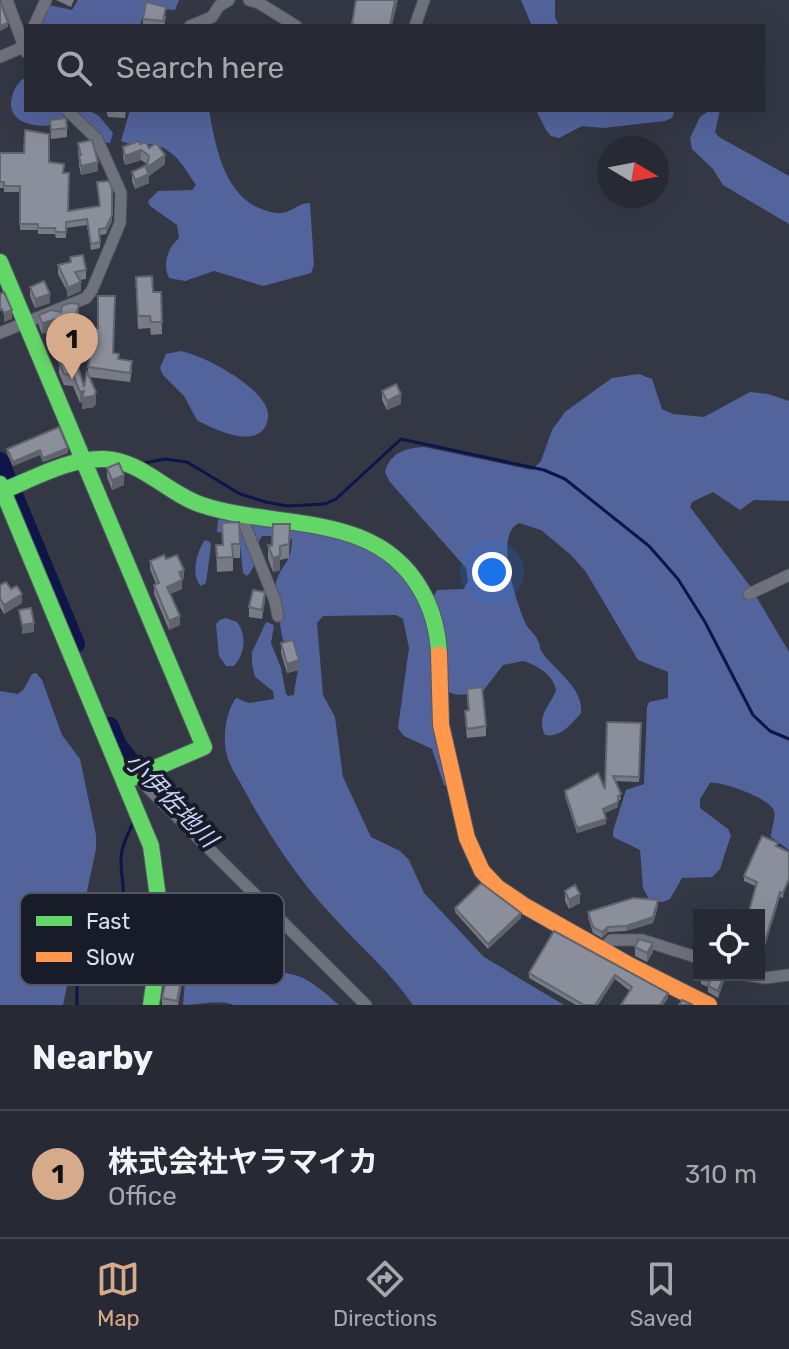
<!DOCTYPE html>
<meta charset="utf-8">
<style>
body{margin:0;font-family:Rubik,"Noto Sans JP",sans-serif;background:#333640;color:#f1f3f6}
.controls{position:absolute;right:24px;bottom:24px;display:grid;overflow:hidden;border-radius:0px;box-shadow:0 8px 32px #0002}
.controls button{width:72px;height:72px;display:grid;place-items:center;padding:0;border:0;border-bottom:2px solid #43464f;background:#272a34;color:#f1f3f6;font:40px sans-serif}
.compass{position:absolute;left:597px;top:136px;width:72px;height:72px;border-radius:50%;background:#272a34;box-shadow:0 8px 32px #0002;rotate:100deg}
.you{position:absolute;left:492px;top:572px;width:28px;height:28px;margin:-20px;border:6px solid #fff;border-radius:50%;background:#1a73e8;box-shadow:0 0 0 12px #1a73e833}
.badge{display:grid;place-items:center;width:52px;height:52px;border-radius:50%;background:#d6ab8b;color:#111;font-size:26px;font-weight:700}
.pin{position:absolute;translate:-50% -66px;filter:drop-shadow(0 2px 4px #0008)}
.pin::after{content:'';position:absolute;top:42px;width:28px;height:24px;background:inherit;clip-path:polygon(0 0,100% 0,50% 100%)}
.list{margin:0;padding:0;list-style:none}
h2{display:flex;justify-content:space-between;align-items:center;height:104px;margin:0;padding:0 32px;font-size:34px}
h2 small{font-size:26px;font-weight:400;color:#a4a7ac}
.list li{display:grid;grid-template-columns:52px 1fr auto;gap:24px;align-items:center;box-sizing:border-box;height:128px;padding:0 32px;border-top:2px solid #43464f}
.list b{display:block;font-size:30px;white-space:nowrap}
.list p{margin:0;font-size:26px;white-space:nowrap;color:#a4a7ac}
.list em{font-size:26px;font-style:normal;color:#a4a7ac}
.icon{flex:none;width:44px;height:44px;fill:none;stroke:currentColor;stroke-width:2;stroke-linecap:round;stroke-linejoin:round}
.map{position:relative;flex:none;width:789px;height:1005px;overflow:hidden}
.search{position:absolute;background:#272a34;box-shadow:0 8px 32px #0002;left:24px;right:24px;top:24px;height:88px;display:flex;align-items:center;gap:20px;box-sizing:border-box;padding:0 28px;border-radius:0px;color:#a4a7ac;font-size:30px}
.sheet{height:232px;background:#272a34}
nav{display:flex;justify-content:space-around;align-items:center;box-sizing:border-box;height:112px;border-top:2px solid #43464f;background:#272a34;font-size:22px;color:#a4a7ac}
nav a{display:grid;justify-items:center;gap:4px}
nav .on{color:#d6ab8b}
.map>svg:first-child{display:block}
.forest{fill:#53649c}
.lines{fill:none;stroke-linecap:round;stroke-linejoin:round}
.stream{stroke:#0e1548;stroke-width:3}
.river{stroke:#0e1548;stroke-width:18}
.street-casing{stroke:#535763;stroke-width:13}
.fast-casing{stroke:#535763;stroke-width:18}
.slow-casing{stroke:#535763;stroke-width:18}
.street{stroke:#6f727d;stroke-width:11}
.fast{stroke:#63d668;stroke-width:16}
.slow{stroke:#ff974d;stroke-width:16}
.wall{fill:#787b85}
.shaded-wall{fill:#61646c}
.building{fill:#8b8f9b;stroke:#61646c;stroke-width:2}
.labels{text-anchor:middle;stroke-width:8;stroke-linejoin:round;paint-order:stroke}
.water-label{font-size:24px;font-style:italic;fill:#c7d4f8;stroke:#181c28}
.key{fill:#181c28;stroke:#535765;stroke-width:2}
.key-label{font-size:22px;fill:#dce1f2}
</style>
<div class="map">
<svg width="789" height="1005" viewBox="0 0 789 1005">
<rect width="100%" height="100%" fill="#343845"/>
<!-- forest -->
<path class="forest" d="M78 0H179L175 10 145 8 140 26H37L49 5 72 10Z
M521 0H555V17L559 26H532Z
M26 77V110H62L68 121C49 130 4 128 12 97 14 88 19 81 26 77Z
M88 110 99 116 113 133 110 143 103 142 75 111Z
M130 110H209C216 150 226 206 276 213 290 215 298 202 310 203L314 265 311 273 263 286 214 271 185 281 169 278C162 263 168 248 179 238L177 225 150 206 148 201 158 191 192 190 196 185C183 166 173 145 147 144 137 143 130 146 121 141Z
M536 110H675L672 118 665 121 603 128 582 126 559 138 551 136 546 130Z
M710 110H720L715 132 719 137 789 176V224L723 185 713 169 692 149 690 138 700 117Z
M181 351C205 356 259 385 267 409 269 415 268 421 265 427 253 448 213 429 197 420L184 396 163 375 160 368 166 354Z
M639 374 652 379 662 409 673 414 704 417 750 392 768 394 789 401V501L754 500 740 510 713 492 692 502 690 507 750 586 789 652V850L771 837C771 829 776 818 774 811 772 799 721 781 710 783L700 799V808L728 829 731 835 720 869 712 877 682 878 670 899 663 902 650 901 643 888 640 850 613 837V831L626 790 644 784 647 707 649 702 668 698V672L638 660 586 572 571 555 541 530 519 523C493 534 517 606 527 626 530 631 536 635 538 641 543 651 536 642 542 652 554 670 584 688 581 713 571 724 561 738 545 735 536 716 549 707 556 691 555 676 537 665 523 661L503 665 483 691C471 694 456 698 446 690L434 596 437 590 464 589 468 581 466 568 390 482 385 472C390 453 405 448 424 447L532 470 541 461 552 430 565 412 612 378Z
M222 518 351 540C424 567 428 620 436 688 440 721 443 753 447 786L444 785 432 749 404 736 398 728 409 648 403 619 396 615 323 616 317 623 323 695 335 717 343 777 371 837 400 851 409 860 424 893 484 957 564 1005H413C389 970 355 942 327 910 293 872 265 829 241 784 235 774 228 763 226 751 223 735 226 711 236 698L249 703 274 699 273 691 255 677 252 664V652L266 622 274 625 271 643 281 668 286 694 288 696 294 695C296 669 307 660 283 640 281 631 274 589 276 582 283 561 291 565 292 540L288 536H262C253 548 259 567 247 576L243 573 239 535 217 532 218 520Z
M205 540 210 542 211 546 206 583 201 586C190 575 197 551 205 540Z
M226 618 237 622C247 635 245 654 234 666H226L219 656 216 624 220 620Z
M36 673 42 680 62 735 80 759 96 835V849L63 1005H0V691L18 694 24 689 32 674Z
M193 910C210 912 209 923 221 932 232 939 245 937 256 945 264 952 266 963 275 969 282 974 290 973 298 976 314 982 327 995 339 1005H234C218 999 200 1005 183 1005L185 982 178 967 180 924 183 915Z"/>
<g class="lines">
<!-- stream -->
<path class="stream" d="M144 463 165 459 187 462 240 494 266 502 287 506 325 504 336 499 401 439 544 470 565 479 649 546 678 579 705 622 753 715 770 731 789 739
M77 1005C74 941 103 959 120 915 127 895 121 880 121 860 120 847 130 832 134 819"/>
<!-- river -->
<path class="river" d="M0 461 76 644
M110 726 118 745 136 768"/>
<!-- street casing -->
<g class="street-casing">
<path id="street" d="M7 0 26 52
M249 0 259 3 296 26
M34 26 46 0
M190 26 212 17 219 6 229 0
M415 26 424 0
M0 57 23 47
M0 333 86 298 92 290 120 223 121 193 97 139 67 110
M246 515 244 523 275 601 278 616
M749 594 789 575
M136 776 366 1005
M601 951 611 940H642L699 958
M746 975 765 978 789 975"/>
</g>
<!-- fast casing -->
<g class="fast-casing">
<path id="fast" d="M0 262 204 747 125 781
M0 484 151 846 160 912 158 957 151 1005
M0 492C33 479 68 458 104 459 141 460 168 494 202 505 277 530 376 510 421 590 432 609 438 631 439 654"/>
</g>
<!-- slow casing -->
<g class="slow-casing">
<path id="slow" d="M439 654 441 725 467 838 482 871 497 887 525 906 631 966 709 1005"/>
</g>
<!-- street -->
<use href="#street" class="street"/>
<!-- fast -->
<use href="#fast" class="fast"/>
<!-- slow -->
<use href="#slow" class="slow"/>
</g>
<!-- wall -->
<path class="wall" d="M56 0H74L71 7Z
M166 16 164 26H143V19Z
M106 110H126L125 118 108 117Z
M50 120 67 128V137L51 139Z
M78 143 98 171 81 175 79 165Z
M140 144 149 148 165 164 149 176V183L135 189 132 181V172L147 164 141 160 125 165 123 157V147Z
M0 153 49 162 64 173 68 210 112 221 106 234 100 235V248L91 250 87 225 66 228V238H56L55 234H38V230H20V192H4V188H0Z
M70 257 86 270V279L80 280 81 291 67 297V291L58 274V265L70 263Z
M30 287 50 303 35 308 30 296Z
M136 289 153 292H161L162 334 151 335 150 328 138 329Z
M39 315H79L73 338 75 356 84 387 88 374V367L113 353 132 370 130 382 89 377 96 403 94 407 82 409V402L80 403 73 386 64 385 59 373V362L62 361 58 330 42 334 39 326Z
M382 391 401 404 387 410 382 400Z
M7 449 68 453 43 462 40 455 13 466 7 453Z
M107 468 124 485 112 490 107 477Z
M222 523 240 544V558H233V571L217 572 216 545H223Z
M290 524 289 558 280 560V570L273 572 268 559V545L272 546Z
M166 559 184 578 182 579V589L170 594 180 625 169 630 154 594V585L156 584 150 569V561Z
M0 585 22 603 4 614 0 607Z
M265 601 262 619 249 617V607Z
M281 643 299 670 287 673 281 653Z
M467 689 486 726V736L467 738 465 720V711L468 710Z
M641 723 639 782 615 781 621 799 618 801V807L605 813 606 824 577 833 565 796V791L605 789Z
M778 847 789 852 783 898 744 881V876Z
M565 891 580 903 569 909 565 901Z
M658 906 653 923 626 931 608 932 602 938 593 933 588 917V912Z
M455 908 521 918 488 949 455 912Z
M554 931 668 998 663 1005H621L630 991 615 979 598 1005H576L529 978V973Z
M635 947 653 952 647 962 635 956Z
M697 973 699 975H726L718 998 708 992V987L701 984V980L697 979Z
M182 983 178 1005H162V998Z"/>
<!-- shaded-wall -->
<path class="shaded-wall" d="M395 0H398L392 26H390Z
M8 23V27L0 31V26Z
M141 150V160L125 165V156Z
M165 155V164L149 176V183L135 189V180L146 168Z
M98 162V171L81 175V166Z
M112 189V221L106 234V228Z
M81 282V291L67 297V288Z
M50 294V303L35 308V299Z
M79 304V315L72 343V332Z
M12 310V319L4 322V313Z
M58 319V330L42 334V323Z
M84 391 96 392V403L94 407 82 409V402L80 403V392Z
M401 394V404L387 410V401Z
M68 448V453L43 462V458Z
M40 450V455L13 466V462Z
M124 475V485L112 490V480Z
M280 546V570L273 572V558Z
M184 570V578L179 580V572Z
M182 580V589L167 595V587Z
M265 592V601L262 619V610Z
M22 594V603L4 614V605Z
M180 616V625L169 630V621Z
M34 623V632L22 634V625Z
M299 660V670L287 673V664Z
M618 802V807L603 814V809Z
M606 819V824L577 833V828Z
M780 892V897L759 966V961Z
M580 894V903L569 909V900Z
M658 900V906L653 923 626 931V926Z
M521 913V918L488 949V944Z
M608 927V932L602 938V932Z
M653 943V952L647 962V953Z
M182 974V983L177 1005V1001Z
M615 975V979L598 1005H595Z
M724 975H726L718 998V991Z
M668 993V998L663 1005H660Z"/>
<!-- building -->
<path class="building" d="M356 0H395L390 26H362L352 24Z
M0 1 8 23 0 26Z
M146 2 166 7 163 21 143 19Z
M66 118 67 128 51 130 50 120Z
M25 130 49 134V162L64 164 63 173H69L68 211 100 206 97 182 109 181 112 189V215L106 228 99 229 100 242 91 244 87 219 66 222V232H56L55 228H38V224H20V186H4V182H0V153H24Z
M92 140 98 162 81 166 79 155H81L78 143Z
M139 141 140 144 146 142 149 148 156 143 165 155 146 168 149 174 135 180 132 172 147 165 149 156 141 150 125 156 123 147Z
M83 255 86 270 75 272 81 282 67 288V284L58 265 71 262 70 257Z
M152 276 153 292H161L162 322H151L150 316H138L136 277Z
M44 281 50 294 35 299 30 287Z
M4 292 12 310 4 313 2 309 0 310V294Z
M98 296H115L113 353 119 354 118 359 132 361 130 373 88 367 91 348H94V328H98Z
M70 303 79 304 72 332 75 345H72L84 387 87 372 96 392 94 396 82 398 84 391 80 392 73 375 64 374 59 362 64 361 58 319 42 323 39 315 51 310 61 312 62 306Z
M396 384 401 394 387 401 382 391Z
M59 427 68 448 43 458 40 450 13 462 7 449Z
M119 463 124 475 112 480 107 468Z
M239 522 240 544H232L233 557 217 558 216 545H223L222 523Z
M273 524H290L289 544 280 546V556L273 558 268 545 272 546Z
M164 555 166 559 177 555 184 570 179 572 182 580 167 587 180 616 169 621 154 585 159 583 150 561Z
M6 582 11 589 17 586 22 594 4 605 0 598V585Z
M253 590 265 592 262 610 249 607Z
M31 608 34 623 22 625 19 610Z
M293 640 299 660 287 664 281 643Z
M482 687 486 726 467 729 465 711 469 710 467 689Z
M607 722 641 723 639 777 613 776 621 794 618 796V802L603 809 606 819 577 828 565 791 598 773 605 789Z
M762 836 778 843 776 846 789 852V879L783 893 780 892 759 961V915H748L757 882 744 876Z
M481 883 521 913 488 944 455 908Z
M575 885 580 894 569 900 565 891Z
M633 898 658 900 653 917 626 926 608 927 602 932 593 927 588 912Z
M554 931 668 993 660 1005H621L632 987 615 975 595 1005H584L529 973Z
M639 939 653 943 647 953 635 947Z
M168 971 182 974 177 1001 162 998Z
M702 975H724L718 991 708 986 710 982 701 978Z
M682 1000 693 1005H679Z"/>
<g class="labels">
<!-- water labels -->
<g class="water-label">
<text transform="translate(171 800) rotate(46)" y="8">小伊佐地川</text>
</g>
</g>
<!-- legend -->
<rect x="20" y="893" width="264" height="92" rx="12" class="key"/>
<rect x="36" y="916" width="36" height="10" fill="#63d668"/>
<rect x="36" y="952" width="36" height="10" fill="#ff974d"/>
<g class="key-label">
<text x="86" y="929">Fast</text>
<text x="86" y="965">Slow</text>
</g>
</svg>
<div class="controls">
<button><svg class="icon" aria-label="locate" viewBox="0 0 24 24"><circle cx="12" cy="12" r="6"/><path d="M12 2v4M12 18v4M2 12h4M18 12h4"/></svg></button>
</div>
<svg class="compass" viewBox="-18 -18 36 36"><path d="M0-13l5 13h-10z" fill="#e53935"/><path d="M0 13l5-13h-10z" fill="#a4a7ac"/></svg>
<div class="you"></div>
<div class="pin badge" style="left:72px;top:379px">1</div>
<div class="search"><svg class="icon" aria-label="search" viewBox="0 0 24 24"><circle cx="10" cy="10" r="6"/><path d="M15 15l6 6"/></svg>Search here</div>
</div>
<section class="sheet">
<h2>Nearby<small></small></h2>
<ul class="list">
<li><span class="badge">1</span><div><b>株式会社ヤラマイカ</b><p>Office</p></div><em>310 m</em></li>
</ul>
</section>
<nav>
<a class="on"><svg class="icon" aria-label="map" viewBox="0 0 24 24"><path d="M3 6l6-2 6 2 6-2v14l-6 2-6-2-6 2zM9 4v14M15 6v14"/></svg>Map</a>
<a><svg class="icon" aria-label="directions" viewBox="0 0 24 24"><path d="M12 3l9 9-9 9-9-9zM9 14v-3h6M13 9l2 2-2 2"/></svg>Directions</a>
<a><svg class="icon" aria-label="saved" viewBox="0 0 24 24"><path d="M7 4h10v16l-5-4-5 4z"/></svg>Saved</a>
</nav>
